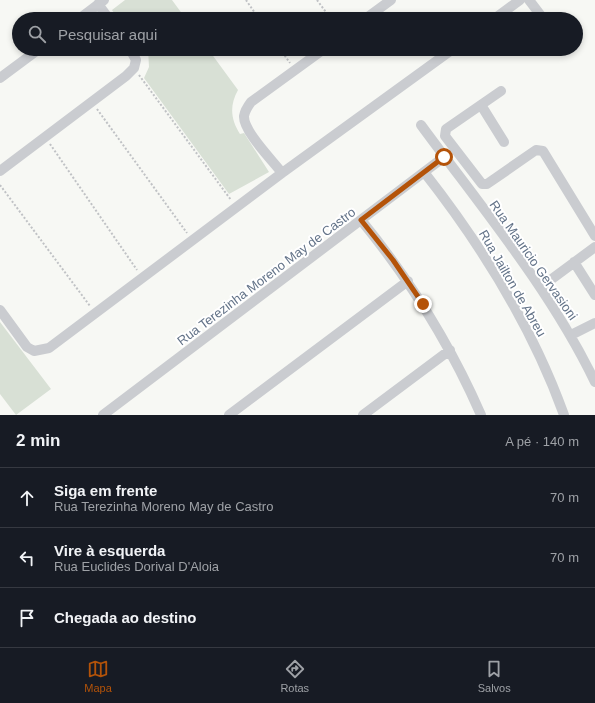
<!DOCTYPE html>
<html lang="pt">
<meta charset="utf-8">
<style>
body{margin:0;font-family:Helvetica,sans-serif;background:#20242c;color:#f1f3f6}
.stop{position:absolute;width:12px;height:12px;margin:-9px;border:3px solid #b45309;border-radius:50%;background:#fff}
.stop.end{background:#b45309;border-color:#fff;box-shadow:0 1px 4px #0008}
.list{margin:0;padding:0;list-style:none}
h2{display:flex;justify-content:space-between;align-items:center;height:52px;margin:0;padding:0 16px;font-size:17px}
h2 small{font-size:13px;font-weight:400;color:#9ea1a6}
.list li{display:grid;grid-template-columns:26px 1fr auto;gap:12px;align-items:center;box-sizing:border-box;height:60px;padding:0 16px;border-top:1px solid #363941}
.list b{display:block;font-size:15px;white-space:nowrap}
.list p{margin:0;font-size:13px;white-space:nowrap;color:#9ea1a6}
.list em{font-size:13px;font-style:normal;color:#9ea1a6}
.icon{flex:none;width:22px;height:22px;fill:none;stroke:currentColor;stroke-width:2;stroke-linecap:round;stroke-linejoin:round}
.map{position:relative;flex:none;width:595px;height:415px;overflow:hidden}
.search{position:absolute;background:#171b24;box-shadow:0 2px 6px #0003;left:12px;right:12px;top:12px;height:44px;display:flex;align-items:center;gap:10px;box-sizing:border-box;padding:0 14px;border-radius:22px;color:#9ea1a6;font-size:15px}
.sheet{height:232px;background:#171b24}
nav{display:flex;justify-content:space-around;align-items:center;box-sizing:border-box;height:56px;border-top:1px solid #363941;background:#171b24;font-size:11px;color:#9ea1a6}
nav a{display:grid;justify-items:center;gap:2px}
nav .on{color:#b45309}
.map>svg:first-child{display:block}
.green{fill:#d8e0d5}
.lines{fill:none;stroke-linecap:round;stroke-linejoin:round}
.path{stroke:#c0c2c5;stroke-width:2;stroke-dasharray:2 2;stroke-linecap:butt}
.minor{stroke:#caccd0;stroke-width:10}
.route{stroke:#b45309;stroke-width:5}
.labels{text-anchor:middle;stroke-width:4;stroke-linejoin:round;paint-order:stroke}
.street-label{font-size:13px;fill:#637388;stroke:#fff}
</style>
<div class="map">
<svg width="595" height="415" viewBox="0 0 595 415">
<rect width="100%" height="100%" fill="#f7f8f4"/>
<!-- green -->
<path class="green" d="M125 0H172L186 19H118L112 10Z
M148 49H208L238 90C229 106 231 120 240 134L244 133 269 172 229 194 144 78 149 67Z
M0 322 51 389 16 415 0 394Z"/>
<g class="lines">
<!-- path -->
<path class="path" d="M246 0 259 19
M317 0 331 19
M280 49 290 63
M139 75 231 200
M97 109 187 233
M50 144 137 270
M0 185 90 306"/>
<!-- minor -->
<path class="minor" d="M529 0 542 17
M98 4 109 19
M79 19 104 0
M365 19 391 0
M494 19 520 0
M0 78 39 49
M501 91 446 129 445 136 482 184H487L536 150 543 151 595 236
M481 105 504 142
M421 125C482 208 550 289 595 382
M0 171 126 76 134 68 136 60 130 49
M424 172C482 246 532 326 564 415
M282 173 453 49
M361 220C410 280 450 344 481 415
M574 262 595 295
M545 284 595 247
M0 310 27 347 34 351 49 348 282 173C273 161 243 131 244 116 245 110 248 106 251 102L324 49
M571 335 595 323
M103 415 444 157
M229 415 408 281
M363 415 450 350"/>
</g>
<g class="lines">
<!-- route -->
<path class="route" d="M423 304 393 260 361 220 444 157"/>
</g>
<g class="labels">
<!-- street labels -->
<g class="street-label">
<text transform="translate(534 260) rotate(55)" y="5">Rua Mauricio Gervasioni</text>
<text transform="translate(266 276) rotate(-37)" y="5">Rua Terezinha Moreno May de Castro</text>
<text transform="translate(513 283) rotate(60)" y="5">Rua Jailton de Abreu</text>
</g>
</g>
</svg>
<div class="stop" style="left:444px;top:157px"></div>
<div class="stop end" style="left:423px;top:304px"></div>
<div class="search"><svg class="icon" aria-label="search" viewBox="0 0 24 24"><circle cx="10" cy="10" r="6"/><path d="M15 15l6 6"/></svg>Pesquisar aqui</div>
</div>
<section class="sheet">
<h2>2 min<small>A pé · 140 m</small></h2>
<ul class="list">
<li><svg class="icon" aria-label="ahead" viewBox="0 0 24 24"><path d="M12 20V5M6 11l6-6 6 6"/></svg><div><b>Siga em frente</b><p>Rua Terezinha Moreno May de Castro</p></div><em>70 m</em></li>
<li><svg class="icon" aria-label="left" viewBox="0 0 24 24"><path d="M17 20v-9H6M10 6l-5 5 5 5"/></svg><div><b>Vire à esquerda</b><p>Rua Euclides Dorival D'Aloia</p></div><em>70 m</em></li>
<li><svg class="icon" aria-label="arrive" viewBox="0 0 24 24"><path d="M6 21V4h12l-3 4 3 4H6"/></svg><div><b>Chegada ao destino</b></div></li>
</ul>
</section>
<nav>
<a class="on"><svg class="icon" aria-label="map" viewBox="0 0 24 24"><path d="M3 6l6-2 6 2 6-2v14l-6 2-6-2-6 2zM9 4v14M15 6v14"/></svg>Mapa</a>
<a><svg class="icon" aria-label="directions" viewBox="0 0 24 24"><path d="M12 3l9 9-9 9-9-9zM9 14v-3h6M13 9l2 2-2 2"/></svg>Rotas</a>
<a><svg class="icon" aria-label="saved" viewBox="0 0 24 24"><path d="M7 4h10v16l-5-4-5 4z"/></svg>Salvos</a>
</nav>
